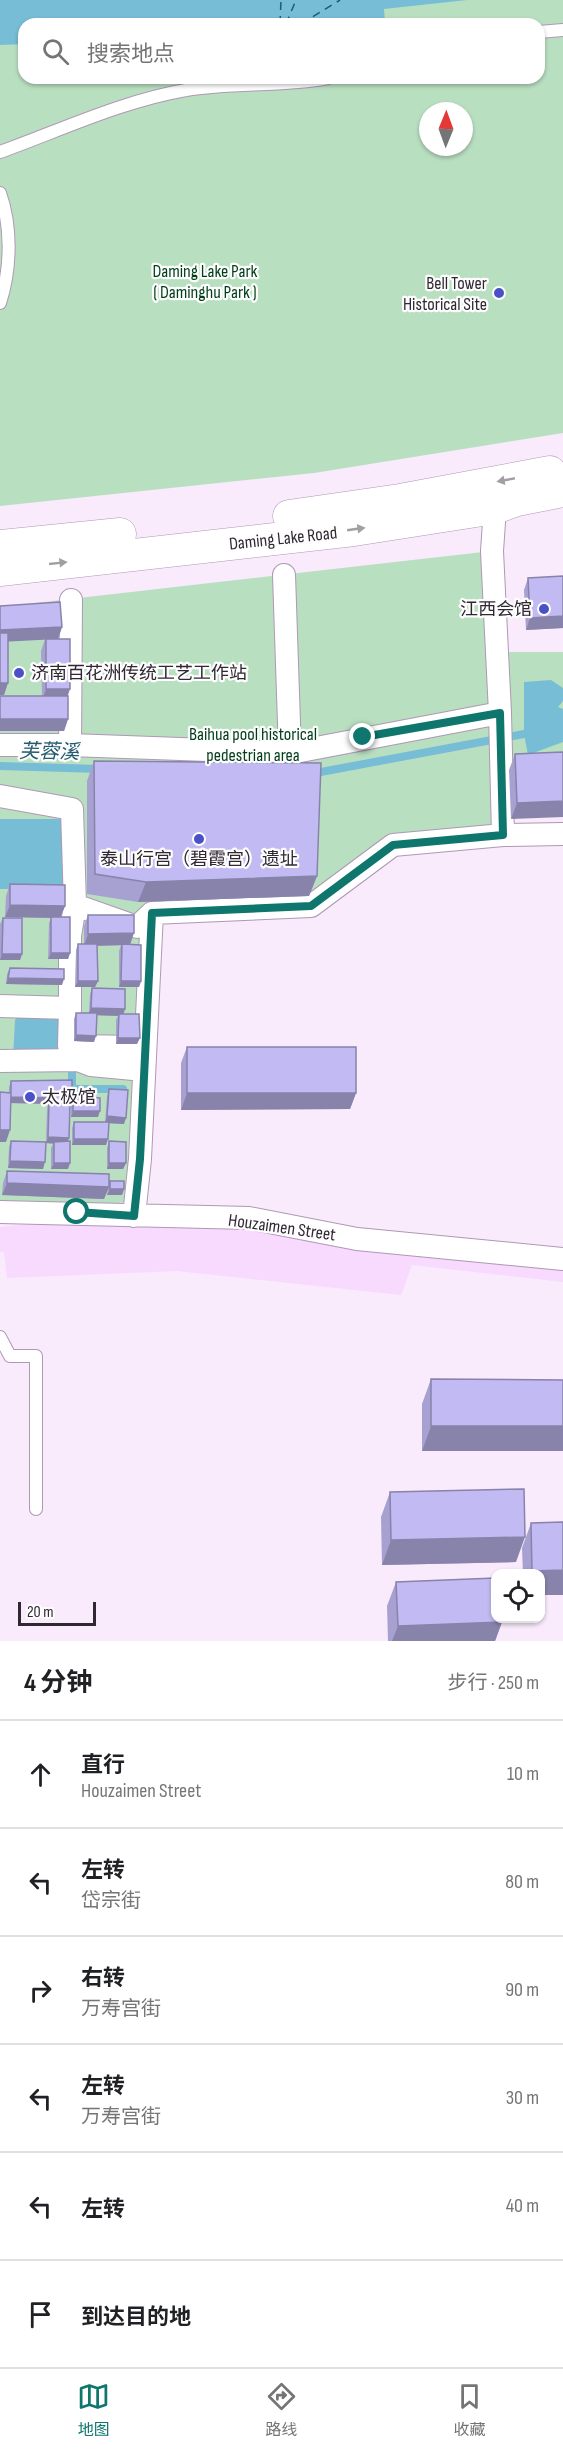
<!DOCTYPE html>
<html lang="zh">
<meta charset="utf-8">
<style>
body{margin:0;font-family:"Sofia Sans Condensed","Noto Sans SC",sans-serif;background:#f6f6f6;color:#202124}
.controls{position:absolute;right:18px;bottom:18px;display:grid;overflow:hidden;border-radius:12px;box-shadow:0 2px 4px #0004}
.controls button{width:54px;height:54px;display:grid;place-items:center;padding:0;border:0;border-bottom:2px solid #e0e0e0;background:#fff;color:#202124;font:30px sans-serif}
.compass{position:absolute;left:419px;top:102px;width:54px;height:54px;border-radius:50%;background:#fff;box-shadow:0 2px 4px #0004;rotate:1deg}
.scale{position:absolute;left:18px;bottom:15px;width:78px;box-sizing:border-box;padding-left:6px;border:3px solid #302732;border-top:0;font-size:16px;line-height:21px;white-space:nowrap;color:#302732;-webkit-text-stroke:4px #fdfdfd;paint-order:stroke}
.stop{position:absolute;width:18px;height:18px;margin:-14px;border:4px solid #0f766e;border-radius:50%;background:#fff}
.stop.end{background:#0f766e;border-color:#fff;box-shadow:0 2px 6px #0008}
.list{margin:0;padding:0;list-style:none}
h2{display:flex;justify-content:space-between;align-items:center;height:78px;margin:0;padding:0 24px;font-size:26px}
h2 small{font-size:20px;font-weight:400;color:#757577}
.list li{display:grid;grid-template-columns:39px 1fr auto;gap:18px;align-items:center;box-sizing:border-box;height:108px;padding:0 24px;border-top:2px solid #e0e0e0}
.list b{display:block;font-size:22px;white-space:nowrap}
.list p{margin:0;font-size:20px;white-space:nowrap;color:#757577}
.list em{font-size:20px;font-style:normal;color:#757577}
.icon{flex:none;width:33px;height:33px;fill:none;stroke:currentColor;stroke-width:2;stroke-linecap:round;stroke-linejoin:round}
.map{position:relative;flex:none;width:563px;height:1641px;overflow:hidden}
.search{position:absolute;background:#fff;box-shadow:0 2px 4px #0004;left:18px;right:18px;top:18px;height:66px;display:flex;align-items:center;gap:15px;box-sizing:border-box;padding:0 21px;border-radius:18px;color:#757577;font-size:22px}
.sheet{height:726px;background:#fff}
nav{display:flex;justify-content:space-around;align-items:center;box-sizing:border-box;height:84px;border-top:2px solid #e0e0e0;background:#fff;font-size:16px;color:#757577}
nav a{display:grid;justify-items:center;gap:3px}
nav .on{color:#0f766e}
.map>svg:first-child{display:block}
.built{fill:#f7dafe}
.green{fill:#b9dfc1;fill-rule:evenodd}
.water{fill:#77bdd6}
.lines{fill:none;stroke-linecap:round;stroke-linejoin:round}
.stream{stroke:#77bdd6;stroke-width:8}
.ferry{stroke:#235b6e;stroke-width:1.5;stroke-dasharray:8 6;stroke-linecap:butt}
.lane-casing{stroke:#af98b4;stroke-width:14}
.street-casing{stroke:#af98b4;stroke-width:24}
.secondary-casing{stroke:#af98b4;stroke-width:33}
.lane{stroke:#fff;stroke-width:12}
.street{stroke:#fff;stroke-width:22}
.secondary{stroke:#fff;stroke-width:32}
.wall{fill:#a7a1d1}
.shaded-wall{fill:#8883aa}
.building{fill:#c2bbf3;stroke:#8883aa;stroke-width:1.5}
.oneway{fill:#a29ea3}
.route{stroke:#0f766e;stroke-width:8}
.poi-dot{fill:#4a51c6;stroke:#fdfdfd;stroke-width:2}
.labels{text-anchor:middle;stroke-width:4.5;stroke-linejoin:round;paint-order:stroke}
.park-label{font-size:18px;fill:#003d19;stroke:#fdfdfd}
.poi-label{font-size:18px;fill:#302732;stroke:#fdfdfd;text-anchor:end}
.street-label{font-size:18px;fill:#302732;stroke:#fdfdfd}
.water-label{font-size:20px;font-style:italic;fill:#235b6e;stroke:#fdfdfd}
</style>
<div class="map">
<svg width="563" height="1641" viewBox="0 0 563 1641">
<rect width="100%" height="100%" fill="#f9eafc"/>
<!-- built -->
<path class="built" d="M69 1220 244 1225 563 1268V1282L412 1265 401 1295 177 1271 7 1278 4 1252H0V1227Z"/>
<!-- green -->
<path class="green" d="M0 0H563V433L314 473 0 506ZM24 24H539V78H24ZM428 111H464V147H428Z
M492 551 503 835 393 845 311 906 153 913 127 1202 0 1216V607Z
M509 652H563V762L510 765Z"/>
<!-- water -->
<path class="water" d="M0 0H467L384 9 385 24H24V44L0 45Z
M551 680 563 688V701L558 707 563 709V742L528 755 524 734V682Z
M0 819H67V889H0Z
M65 1014V1030H58L59 1052 13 1058 15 1020 19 1015Z"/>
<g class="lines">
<!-- stream -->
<path class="stream" d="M0 766 100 769
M310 774 524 734
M72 1061V1089H123"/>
<!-- ferry -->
<path class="ferry" d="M280 24 281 0
M286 24 296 0
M301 24 340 0"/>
<!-- lane casing -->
<g class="lane-casing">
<path id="lane" d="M539 32 563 30
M0 152C61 130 122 101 186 90 233 82 281 87 328 78
M0 193C12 227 11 269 0 303
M0 1337 10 1356H36V1509"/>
</g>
<!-- street casing -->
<g class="street-casing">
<path id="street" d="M495 508 492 551 500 713 503 835
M284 575 290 753
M0 745H70L290 753 500 713
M70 745 71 600
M0 796 72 809 75 905 137 927 152 913
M152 913 311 906 393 845 503 835 563 834
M0 1006 70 1008 69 1046 145 1047
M70 1008V936L75 905
M0 1061 78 1060 91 1065 144 1070
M0 1212 249 1218 357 1239 563 1259
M134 1216 140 1159 152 913"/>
</g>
<!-- secondary casing -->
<g class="secondary-casing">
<path id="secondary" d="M289 516 400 500 550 472
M0 546 120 534
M0 570 354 530 495 508 517 500 563 491"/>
</g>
<!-- lane -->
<use href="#lane" class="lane"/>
<!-- street -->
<use href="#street" class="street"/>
<!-- secondary -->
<use href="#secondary" class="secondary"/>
</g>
<!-- wall -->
<path class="wall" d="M563 576V628L526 630 524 590 528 578Z
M0 606 62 627 58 639 68 696V719L64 731H0V696H42L41 651 45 639 8 641 4 695Z
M563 752 511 819 509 770 515 754Z
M94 761 317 876 309 896 138 902 87 894V781Z
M10 884 65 906 61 917 70 953 68 959H48L49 923 51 918 5 917 6 896Z
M88 915 130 945 141 981 139 987H119V951L121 945 97 946 98 981 95 987H75L76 950 78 944H84V926Z
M3 918 22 954 20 960H0V924Z
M10 968 62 985 6 984 7 974Z
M92 988 123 1014 137 1044H116V1020L118 1016 97 1015 94 1042 74 1041V1019L76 1013H89L90 994Z
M187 1047 356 1093 350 1109 181 1110V1063Z
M11 1081 72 1101 73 1097 98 1117H71V1104L70 1107 68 1142V1169H51V1148L53 1144 46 1143 43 1169 8 1168 9 1147 11 1141 46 1142 47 1109 48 1104 11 1103 6 1142 9 1087Z
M109 1089 124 1124 109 1123 106 1145H72V1128L74 1122H105L107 1096Z
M109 1141 126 1163 123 1169H107V1148Z
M7 1171 109 1184 110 1181 124 1189 122 1195H107L108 1189 104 1199 2 1195 3 1183Z
M431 1379 563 1380V1451H422V1404Z
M390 1492 516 1562 382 1565 381 1517Z
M531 1523 563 1595H540V1574H523L522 1548Z
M396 1582 502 1622 495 1641H388L387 1606Z"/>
<!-- shaded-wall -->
<path class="shaded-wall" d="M198 78H218V79L197 81Z
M563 616V628L526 630 530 618Z
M62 627 58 639 0 642V630Z
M0 683H8L4 695H0Z
M46 689H70L66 701H42Z
M0 719H68L64 731H0Z
M563 801V817L511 819 517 803Z
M317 876 309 896 138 902 146 882Z
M10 905 65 906 60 918 5 917Z
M134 933 130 945 84 946 88 934Z
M51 953H70L68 959H48Z
M2 954H22L20 960H0Z
M8 978 64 979 62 985 6 984Z
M78 981H98L95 987H75Z
M121 981H141L139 987H119Z
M91 1008 125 1009 123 1016 88 1015Z
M76 1035 96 1036 94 1042 74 1041Z
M118 1038H140L137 1044H116Z
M187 1093H356L350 1109 181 1110Z
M11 1097 55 1098 53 1104 9 1103Z
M55 1102H72L70 1108H53Z
M73 1111H100L98 1117H71Z
M107 1116 126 1118 124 1124 105 1123Z
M0 1130H10L6 1142H0Z
M48 1137 69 1138 67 1144 46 1143Z
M74 1139H108L106 1145H72Z
M10 1161 45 1162 43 1169 8 1168Z
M54 1163H70L68 1169H51Z
M109 1163H126L123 1169H107Z
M7 1183 109 1187 104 1199 2 1195Z
M110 1189H124L122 1195H107Z
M431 1426H563V1451H422Z
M525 1537 516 1562 382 1565 391 1540Z
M563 1570V1595H540V1574H531L532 1571Z
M502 1622 495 1641H392L398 1626Z"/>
<!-- building -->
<path class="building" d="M563 576V616L530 618 528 578Z
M60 602 62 627 0 630V606Z
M0 633H8V683H0Z
M46 639H70V689H46Z
M0 696H68V719H0Z
M563 752V801L517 803 515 754Z
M94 761 321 763 317 876 146 882 95 874Z
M10 884 65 885V906L10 905Z
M88 915H134V933L88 934Z
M51 917H70V953H51Z
M3 918H22V954H2Z
M78 944H97L98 981H78Z
M122 944 141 945V981H121Z
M10 968 64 969V979L8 978Z
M92 988 125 989V1009L91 1008Z
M76 1013H97L96 1036 76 1035Z
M119 1014H139L140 1038H118Z
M187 1047H356V1093H187Z
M72 1080V1102H55V1098L11 1097V1081Z
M109 1089 128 1090 126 1118 107 1116Z
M0 1092 11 1093 10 1130H0Z
M73 1097 100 1098V1111H73Z
M49 1103 70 1104 69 1138 48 1137Z
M74 1122H109L108 1139H74Z
M11 1141 46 1142 45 1162 10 1161Z
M70 1141V1163H54V1142Z
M109 1141 126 1142V1163H109Z
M7 1171 109 1174V1187L7 1183Z
M110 1181H124V1189H110Z
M431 1379 563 1380V1426H431Z
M524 1489 525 1537 391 1540 390 1492Z
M563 1522V1570L532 1571 531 1523Z
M495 1578V1618H502V1622L398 1626 396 1582Z"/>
<!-- one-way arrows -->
<defs><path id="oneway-solid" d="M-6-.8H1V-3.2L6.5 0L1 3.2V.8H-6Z" transform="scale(1.5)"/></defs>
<g class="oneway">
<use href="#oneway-solid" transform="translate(506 480) rotate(169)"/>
<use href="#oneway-solid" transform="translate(356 529) rotate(-8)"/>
<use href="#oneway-solid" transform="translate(58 563) rotate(-6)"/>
</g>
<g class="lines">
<!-- route -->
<path class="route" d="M77 1212 134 1216 140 1159 152 913 311 906 393 845 503 835 500 713 363 737"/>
</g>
<!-- markers -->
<g class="poi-dot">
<circle cx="499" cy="293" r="6"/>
<circle cx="544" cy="609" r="6"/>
<circle cx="19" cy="673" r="6"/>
<circle cx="199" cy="839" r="6"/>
<circle cx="30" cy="1097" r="6"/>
</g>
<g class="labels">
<!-- park labels -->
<g class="park-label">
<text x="205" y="277">Daming Lake Park<tspan x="205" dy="21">( Daminghu Park )</tspan></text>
<text x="253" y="740">Baihua pool historical<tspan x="253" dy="21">pedestrian area</tspan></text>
</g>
<!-- poi labels -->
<g class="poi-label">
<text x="487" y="289">Bell Tower<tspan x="487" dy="21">Historical Site</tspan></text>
<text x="532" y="615">江西会馆</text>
<text x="31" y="679" text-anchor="start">济南百花洲传统工艺工作站</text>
<text x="199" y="865" text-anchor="middle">泰山行宫（碧霞宫）遗址</text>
<text x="42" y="1103" text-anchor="start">太极馆</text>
</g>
<!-- street labels -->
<g class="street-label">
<text transform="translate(283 538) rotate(-6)" y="6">Daming Lake Road</text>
<text transform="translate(282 1227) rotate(8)" y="6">Houzaimen Street</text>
</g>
<!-- water labels -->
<g class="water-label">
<text transform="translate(49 751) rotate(1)" y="7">芙蓉溪</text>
</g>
</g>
</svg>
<div class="controls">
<button><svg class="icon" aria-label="locate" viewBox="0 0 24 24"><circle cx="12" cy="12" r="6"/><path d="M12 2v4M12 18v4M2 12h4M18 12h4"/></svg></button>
</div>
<svg class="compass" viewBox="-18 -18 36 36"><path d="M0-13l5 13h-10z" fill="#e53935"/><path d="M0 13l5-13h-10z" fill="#757577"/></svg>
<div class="scale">20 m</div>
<div class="stop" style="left:77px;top:1212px"></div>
<div class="stop end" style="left:363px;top:737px"></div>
<div class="search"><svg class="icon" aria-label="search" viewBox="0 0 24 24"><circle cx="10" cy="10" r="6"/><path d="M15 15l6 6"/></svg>搜索地点</div>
</div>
<section class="sheet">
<h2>4 分钟<small>步行 · 250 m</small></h2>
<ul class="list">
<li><svg class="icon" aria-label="ahead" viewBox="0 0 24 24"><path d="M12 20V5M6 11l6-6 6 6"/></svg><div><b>直行</b><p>Houzaimen Street</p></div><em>10 m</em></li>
<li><svg class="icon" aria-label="left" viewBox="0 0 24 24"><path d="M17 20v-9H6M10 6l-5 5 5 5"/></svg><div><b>左转</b><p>岱宗街</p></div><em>80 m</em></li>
<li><svg class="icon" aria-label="right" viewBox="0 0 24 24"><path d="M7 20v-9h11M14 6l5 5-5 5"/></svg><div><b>右转</b><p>万寿宫街</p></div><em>90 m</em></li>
<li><svg class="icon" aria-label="left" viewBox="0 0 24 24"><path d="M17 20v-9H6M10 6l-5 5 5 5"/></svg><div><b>左转</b><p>万寿宫街</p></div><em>30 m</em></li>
<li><svg class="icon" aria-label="left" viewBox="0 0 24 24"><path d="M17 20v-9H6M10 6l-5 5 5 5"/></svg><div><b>左转</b></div><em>40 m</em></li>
<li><svg class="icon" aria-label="arrive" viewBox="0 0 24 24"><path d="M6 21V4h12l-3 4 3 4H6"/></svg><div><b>到达目的地</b></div></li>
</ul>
</section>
<nav>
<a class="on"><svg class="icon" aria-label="map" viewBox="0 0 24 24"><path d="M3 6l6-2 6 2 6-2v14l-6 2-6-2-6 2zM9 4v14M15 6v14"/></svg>地图</a>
<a><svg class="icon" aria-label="directions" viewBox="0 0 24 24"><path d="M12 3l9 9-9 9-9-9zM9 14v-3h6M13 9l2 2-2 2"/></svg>路线</a>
<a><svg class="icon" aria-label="saved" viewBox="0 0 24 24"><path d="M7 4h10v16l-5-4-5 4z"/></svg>收藏</a>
</nav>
